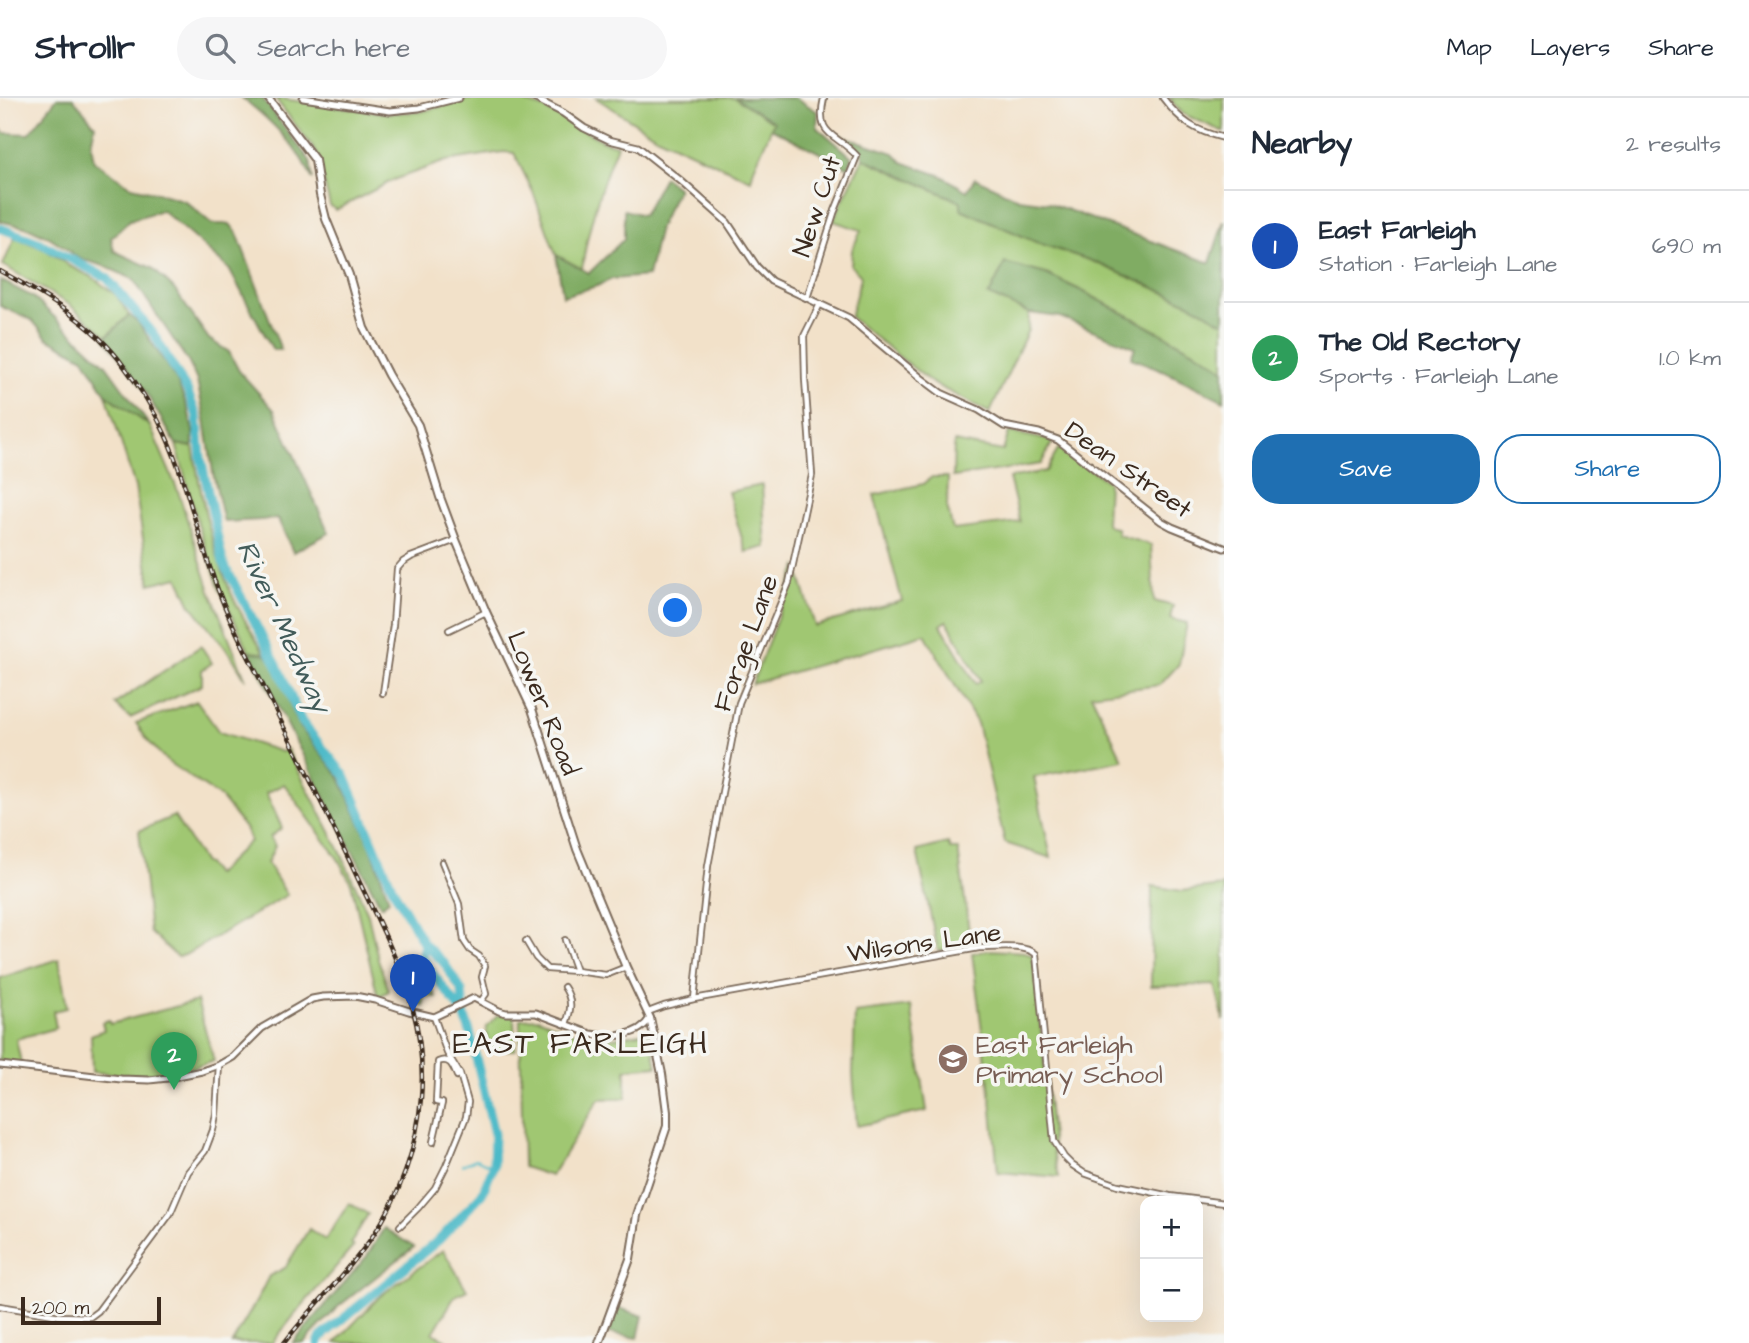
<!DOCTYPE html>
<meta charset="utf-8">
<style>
body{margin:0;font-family:"Architects Daughter",sans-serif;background:#f6f6f7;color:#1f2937}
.controls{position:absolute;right:21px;bottom:21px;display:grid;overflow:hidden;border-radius:14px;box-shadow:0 7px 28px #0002}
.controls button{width:63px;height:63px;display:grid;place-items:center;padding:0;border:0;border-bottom:2px solid #e0e1e3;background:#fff;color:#1f2937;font:35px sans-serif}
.scale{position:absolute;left:21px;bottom:18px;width:140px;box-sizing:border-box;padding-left:7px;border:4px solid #3b2a1e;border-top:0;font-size:19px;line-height:24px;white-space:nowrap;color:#3b2a1e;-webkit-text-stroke:5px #f6f6f2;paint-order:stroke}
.you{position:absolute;left:676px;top:513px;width:24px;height:24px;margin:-18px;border:5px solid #fff;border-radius:50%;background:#1a73e8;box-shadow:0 0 0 10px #1a73e833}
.badge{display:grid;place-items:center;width:46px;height:46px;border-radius:50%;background:#1f6fb2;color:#fff;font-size:23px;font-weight:700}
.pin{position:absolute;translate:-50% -58px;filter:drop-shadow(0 2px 4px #0008)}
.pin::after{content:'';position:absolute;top:37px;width:24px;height:21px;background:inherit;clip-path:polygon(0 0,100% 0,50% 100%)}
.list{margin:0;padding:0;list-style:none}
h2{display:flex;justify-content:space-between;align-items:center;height:91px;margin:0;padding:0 28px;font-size:30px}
h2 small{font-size:23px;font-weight:400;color:#747a83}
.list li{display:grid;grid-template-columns:46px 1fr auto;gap:21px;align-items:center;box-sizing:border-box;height:112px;padding:0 28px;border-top:2px solid #e0e1e3}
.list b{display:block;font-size:26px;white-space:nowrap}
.list p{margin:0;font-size:23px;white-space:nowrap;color:#747a83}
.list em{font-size:23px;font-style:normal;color:#747a83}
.actions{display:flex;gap:14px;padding:21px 28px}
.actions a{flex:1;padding:16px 0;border:2px solid #1f6fb2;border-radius:28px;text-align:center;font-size:24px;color:#1f6fb2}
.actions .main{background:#1f6fb2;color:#fff}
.icon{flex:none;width:38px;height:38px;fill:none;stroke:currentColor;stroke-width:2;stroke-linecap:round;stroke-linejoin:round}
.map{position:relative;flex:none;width:1224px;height:1245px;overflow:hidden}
header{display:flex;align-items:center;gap:42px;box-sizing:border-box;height:98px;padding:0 35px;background:#fff;border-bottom:2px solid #e0e1e3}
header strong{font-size:33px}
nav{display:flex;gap:38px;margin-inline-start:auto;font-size:24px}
.search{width:490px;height:63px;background:#f6f6f7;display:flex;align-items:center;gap:18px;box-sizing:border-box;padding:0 24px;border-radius:38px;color:#747a83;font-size:26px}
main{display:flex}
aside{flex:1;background:#fff}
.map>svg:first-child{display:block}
.green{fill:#a0c772;stroke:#6e7848;stroke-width:2;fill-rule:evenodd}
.forest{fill:#80ac64;stroke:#5e6b41;stroke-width:2}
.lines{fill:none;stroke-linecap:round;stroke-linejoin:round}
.stream{stroke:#4ebac8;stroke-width:2}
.river{stroke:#4ebac8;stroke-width:9}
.minor-casing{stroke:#7b6a5a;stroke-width:8}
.tertiary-casing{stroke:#7b6a5a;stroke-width:9}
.secondary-casing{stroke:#7b6a5a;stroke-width:10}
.minor{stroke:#fff;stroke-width:4.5}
.tertiary{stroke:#fff;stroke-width:5}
.secondary{stroke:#fff;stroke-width:6}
.rail-casing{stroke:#3b2a1e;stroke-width:4.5}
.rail{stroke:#f6f6f2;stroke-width:2;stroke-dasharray:5;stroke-linecap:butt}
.labels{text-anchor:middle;stroke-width:7;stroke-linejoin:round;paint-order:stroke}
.street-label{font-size:26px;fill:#3b2a1e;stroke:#f6f6f2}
.education-label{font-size:26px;fill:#785e54;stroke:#f6f6f2;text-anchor:start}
.water-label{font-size:28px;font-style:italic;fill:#425c5a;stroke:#f6f6f2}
.quarter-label{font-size:30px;letter-spacing:2px;fill:#3b2a1e;stroke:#f6f6f2}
</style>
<header>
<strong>Strollr</strong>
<div class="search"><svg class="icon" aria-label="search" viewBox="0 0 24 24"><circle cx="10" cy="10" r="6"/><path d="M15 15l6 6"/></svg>Search here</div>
<nav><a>Map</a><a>Layers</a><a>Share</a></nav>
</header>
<main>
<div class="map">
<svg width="1224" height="1245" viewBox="0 0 1224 1245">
<rect width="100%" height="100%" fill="#f6f6f2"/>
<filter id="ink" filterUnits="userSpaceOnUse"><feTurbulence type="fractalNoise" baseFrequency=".0143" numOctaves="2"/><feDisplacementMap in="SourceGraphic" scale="14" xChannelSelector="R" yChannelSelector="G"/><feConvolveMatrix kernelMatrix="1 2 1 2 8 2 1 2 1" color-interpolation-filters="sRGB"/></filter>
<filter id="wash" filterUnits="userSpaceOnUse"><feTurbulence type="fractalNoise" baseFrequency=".00686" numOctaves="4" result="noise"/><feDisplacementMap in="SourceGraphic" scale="28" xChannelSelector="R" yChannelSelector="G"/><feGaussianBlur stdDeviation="1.57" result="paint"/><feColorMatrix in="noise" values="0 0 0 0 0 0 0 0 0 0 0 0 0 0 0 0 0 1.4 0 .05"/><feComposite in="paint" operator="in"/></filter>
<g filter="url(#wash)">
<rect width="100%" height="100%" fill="#f2e1c9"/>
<!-- green -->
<path class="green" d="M275 0 386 15 420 14 473 0H512L543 10 603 43 617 47C601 87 588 128 582 171L556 157 533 94 514 55 503 54 446 63 393 82 336 112 330 108 317 55Z
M596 0H735L774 24 754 70 751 82 656 38Z
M1169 0H1224V34L1183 16Z
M863 60 961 104 962 111 1037 144 1049 105 1210 165 1224 123V272L1211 262 1082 193 1046 176 989 197 1029 215 1028 232 990 315 932 285 850 219 861 178 851 168 852 152 861 132 833 123Z
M15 139 46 152 69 168 92 179 116 197 129 217 107 238 70 207 3 167Z
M106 296 150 328 178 393 209 490 246 582 231 557 191 507 178 479 150 486 135 389Z
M1009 334 1053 343 1041 366 953 379 954 344 1003 353Z
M176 346 193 349C201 397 210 445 229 490 238 513 252 534 265 556L249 553 220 492 200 433Z
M1059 350 1108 384 1106 425 1111 429 1117 430 1118 437 1151 447 1154 503 1173 508 1170 521 1187 525 1179 566 1160 587 1091 596 1123 662 1034 679 1051 760 1005 745 977 625 925 536 752 586 797 469 815 528 902 503 874 397 923 386 932 379H948L947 409 953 432 1020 424 1009 380 1046 373ZM947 523 981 583 976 586 941 527Z
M762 387 766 449 746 454 728 394Z
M201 548 212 565 202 572V587L130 620 115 606Z
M197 603 219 634 282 654 287 651 341 755 368 816 378 861 389 893 378 899 351 785 338 761 284 686 266 695 282 730 270 739 275 748 267 765 287 797 185 857 177 859 150 834 139 733 174 718 204 765 207 766 215 777 250 743 245 730 220 699 168 664 147 642 136 625Z
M948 745 950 751H958L971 848 938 853 917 753Z
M1152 788 1182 793 1224 788V923L1215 887 1151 888Z
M991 852 1025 854 1033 858 1054 1059 1059 1079 998 1074 991 1002 972 855Z
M59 861 67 910 53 913 56 930 16 941 21 965 0 963V880Z
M197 903 214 963 178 974 128 977 92 974 91 937 104 932 102 924 109 922 110 926Z
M911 908 927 1013 857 1028 853 976 855 915Z
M498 917H514L515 952H489L486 929Z
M538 920 595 943 645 934 650 937 651 940 657 968 626 971V1000L599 1001 551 1078 523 1069 520 921Z
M349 1105 368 1116 351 1145 354 1148 301 1209 272 1245H232L257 1202 269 1178 285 1170 309 1131 325 1142Z
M443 1152 467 1192 455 1198 433 1235 452 1245H335L380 1198Z"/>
<!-- forest -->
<path class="forest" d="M57 0H73L95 27 91 46 94 63 132 89 162 96 185 103 212 126H230L237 135 281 252H273L229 171 162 112 130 122 111 140 114 153 152 170 174 191 209 241 229 254 239 273 274 312 329 435 293 454 278 421 224 424 213 375 205 322 197 283 189 265 133 181 104 168 78 160 66 150 49 139 29 130 0 123V30L4 35 29 36Z
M242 0H262L310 63 313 82C298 49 271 22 242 0Z
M735 0H796L818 14 817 29 852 59 849 70 771 30 774 24Z
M837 36 894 55 902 64 942 78 967 93 975 80 1019 101 1049 105 1210 165 1224 123V225L1191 206 1092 163 1038 145 961 111V104L863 60 862 52Z
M664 79 678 90 659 129 648 178 612 181 597 188 563 198 556 157 589 175 624 141V112L643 117Z
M1005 165 1046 176 1082 193 1211 262 1224 272V303L1160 271 1131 260 1135 249 1060 219 1029 215 989 197Z
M0 182 33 199 106 267 150 328 106 296 84 260 47 240 32 222 0 208Z
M129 217 138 224 177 283 188 311 193 333V349L176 346 145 293 105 240Z
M249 553 265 556 274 565 295 618 302 632 339 678 370 746 389 802 381 808Z
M410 865 429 885 436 899 424 898V908L420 907 405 869Z
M384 1130 414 1149 339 1208 304 1245H293L367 1158Z
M616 1209 643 1218 638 1240 608 1235Z"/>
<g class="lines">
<!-- stream -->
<path class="stream" d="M462 1067 476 1061 493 1069"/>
<!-- river -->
<path class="river" d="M0 130 38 144 107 180 153 235 187 292 197 318 201 360 223 464 277 567 302 624 345 678 393 791 424 846 444 865 462 893 464 916 470 934 494 1036 493 1069 482 1096 440 1141 321 1239 318 1245
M424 846 422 857 430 872 463 915"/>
</g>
</g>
<g filter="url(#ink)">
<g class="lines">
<!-- minor casing -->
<g class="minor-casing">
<path id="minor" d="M1163 0C1181 24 1195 33 1224 40
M807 200 834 115 857 58C835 34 815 39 824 0
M449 532 486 514
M383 595 393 527 397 471 403 464 411 459 456 442
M442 764 459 806 464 843 470 852 479 858 485 868 482 879 486 896 481 903
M565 842 576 873 606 877 626 869
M526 843 536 860 547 871 576 873
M564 889C573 902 571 912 566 926
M694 901 708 768 739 605 789 485 812 377 805 281 804 238 820 206
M648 914 664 908 694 901 979 850C994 850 1025 846 1036 856L1054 1043 1064 1059 1072 1067 1084 1075 1118 1087 1170 1098 1224 1105
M433 1044 442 1005 436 1004 438 964C450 959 453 968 457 978L460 976
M400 1128 418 1110 435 1090 446 1068 466 1019 468 1004 460 976 447 955 434 919
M0 1208 60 1218 90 1219 98 1213 170 1116 188 1074 205 1053 213 1032 216 1016 219 967"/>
</g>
<!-- tertiary casing -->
<g class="tertiary-casing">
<path id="tertiary" d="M303 0 390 13 419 10 459 0
M534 0 563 15 584 30 609 42 638 49 681 83 727 124 757 169 771 183 849 220 921 280 941 295 979 312 1004 328 1039 335 1058 342 1161 423 1172 429 1224 450
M0 967 121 981 149 982 168 980 202 973 219 967 233 959 262 930 312 901 323 899 355 898 375 902 409 913 434 919 474 900 499 913 506 915H536L591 936C611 940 639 939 650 920"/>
</g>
<!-- secondary casing -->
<g class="secondary-casing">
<path id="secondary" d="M268 0 315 62 320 97 326 121 349 177 364 230 388 277 418 327 440 399 456 442 486 514 532 611 577 751 626 869 650 920 662 976 667 1014V1028L637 1117 630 1161 599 1245"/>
</g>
<!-- minor -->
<use href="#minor" class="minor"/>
<!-- tertiary -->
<use href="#tertiary" class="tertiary"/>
<!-- secondary -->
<use href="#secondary" class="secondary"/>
<!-- rail casing -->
<g class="rail-casing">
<path id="rail" d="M0 173C43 196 95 227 123 267 139 288 154 312 165 336 190 391 200 451 224 507 237 538 253 567 268 597 298 658 329 719 358 781 393 854 428 916 421 1000 417 1049 400 1099 372 1139 346 1177 312 1209 284 1245"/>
</g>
<!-- rail -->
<use href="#rail" class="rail"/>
</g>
</g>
<!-- icons -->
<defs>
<g id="school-disc" transform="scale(1.575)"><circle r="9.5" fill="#8d6e63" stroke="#f6f6f2"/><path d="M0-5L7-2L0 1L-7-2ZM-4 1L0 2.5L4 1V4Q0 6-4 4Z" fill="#fff"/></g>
</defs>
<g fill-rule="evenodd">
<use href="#school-disc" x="953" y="961"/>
</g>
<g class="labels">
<!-- street labels -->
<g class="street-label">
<text transform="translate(816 108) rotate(-72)" y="9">New Cut</text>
<text transform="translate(1129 371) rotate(35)" y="9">Dean Street</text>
<text transform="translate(745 545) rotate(-70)" y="9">Forge Lane</text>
<text transform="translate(544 605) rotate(68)" y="9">Lower Road</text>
<text transform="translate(924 844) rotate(-8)" y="9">Wilsons Lane</text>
</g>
<!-- education labels -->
<g class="education-label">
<text x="976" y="955">East Farleigh<tspan x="976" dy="30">Primary School</tspan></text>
</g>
<!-- water labels -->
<g class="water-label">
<text transform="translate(285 528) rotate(65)" y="10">River Medway</text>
</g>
<!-- quarter labels -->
<g class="quarter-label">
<text x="581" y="955">EAST FARLEIGH</text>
</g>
</g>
</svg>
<div class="controls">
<button>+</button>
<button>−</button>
</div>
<div class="scale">200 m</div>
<div class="you"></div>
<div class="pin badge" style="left:413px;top:914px;background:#1a4fb4">1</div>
<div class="pin badge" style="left:174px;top:992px;background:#2e9e5b">2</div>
</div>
<aside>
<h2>Nearby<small>2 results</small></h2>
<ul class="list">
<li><span class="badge" style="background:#1a4fb4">1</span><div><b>East Farleigh</b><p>Station · Farleigh Lane</p></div><em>690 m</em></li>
<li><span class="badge" style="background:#2e9e5b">2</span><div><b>The Old Rectory</b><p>Sports · Farleigh Lane</p></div><em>1.0 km</em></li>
</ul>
<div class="actions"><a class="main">Save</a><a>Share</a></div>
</aside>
</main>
